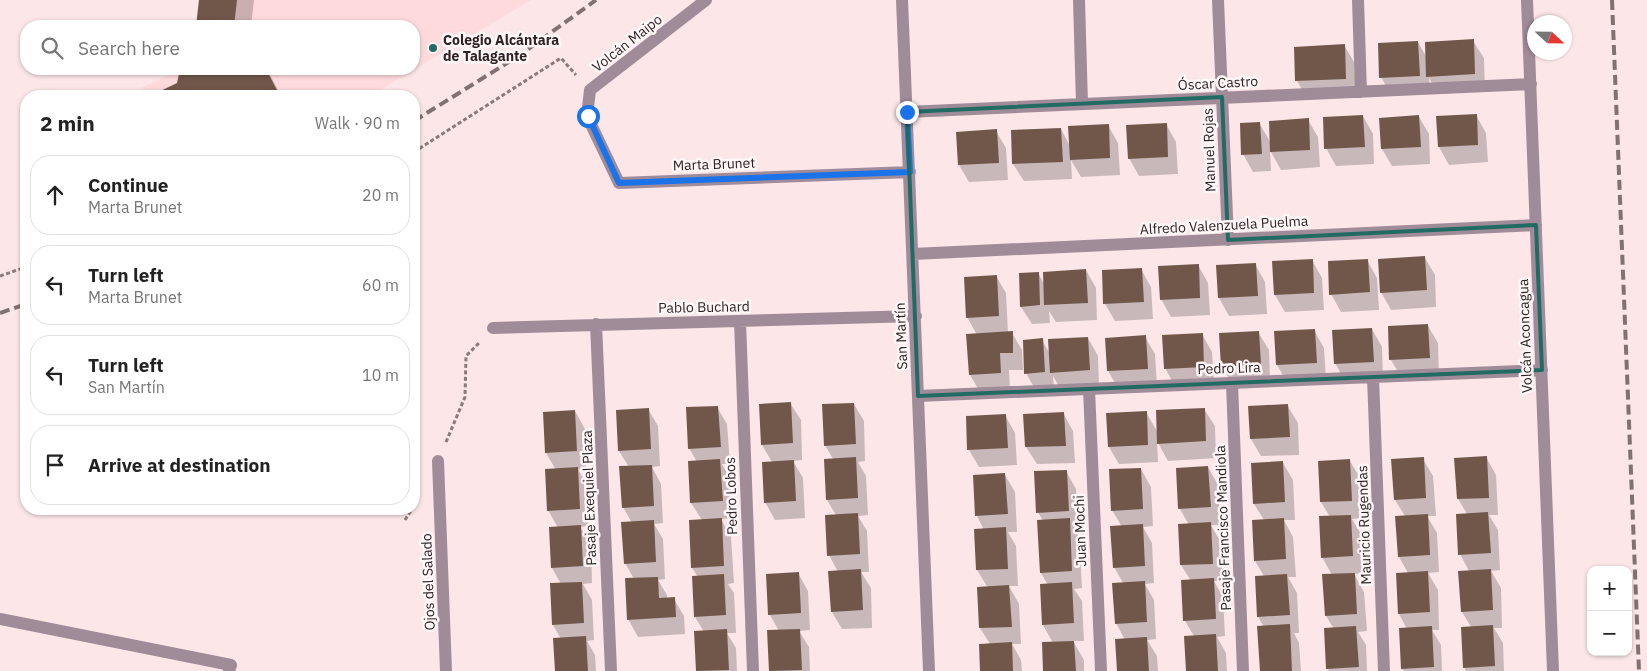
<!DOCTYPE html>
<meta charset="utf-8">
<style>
body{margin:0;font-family:"IBM Plex Sans",sans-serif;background:#f6f6f6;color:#222}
.controls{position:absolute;right:15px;bottom:15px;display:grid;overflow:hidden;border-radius:10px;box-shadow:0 1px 4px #0004}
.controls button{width:45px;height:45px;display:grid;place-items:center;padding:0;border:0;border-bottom:1px solid #e0e0e0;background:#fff;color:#222;font:25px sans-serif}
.compass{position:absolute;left:1527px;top:15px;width:45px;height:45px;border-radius:50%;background:#fff;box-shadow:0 1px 4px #0004;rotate:112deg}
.stop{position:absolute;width:15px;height:15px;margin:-11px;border:4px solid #1a73e8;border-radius:50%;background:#fff}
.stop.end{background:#1a73e8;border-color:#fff;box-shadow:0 1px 5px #0008}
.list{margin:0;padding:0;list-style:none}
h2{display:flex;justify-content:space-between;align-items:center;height:65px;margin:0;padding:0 20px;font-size:21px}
h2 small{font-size:16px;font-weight:400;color:#767676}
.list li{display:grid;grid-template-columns:32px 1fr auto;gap:15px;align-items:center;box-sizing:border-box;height:80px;margin:0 10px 10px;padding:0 10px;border:1px solid #e0e0e0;border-radius:20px}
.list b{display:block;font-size:19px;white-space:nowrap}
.list p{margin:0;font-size:16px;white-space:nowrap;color:#767676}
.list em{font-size:16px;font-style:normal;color:#767676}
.icon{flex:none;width:28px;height:28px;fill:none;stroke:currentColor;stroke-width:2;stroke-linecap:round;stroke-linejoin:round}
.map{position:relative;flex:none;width:1647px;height:671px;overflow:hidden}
.search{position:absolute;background:#fff;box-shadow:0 1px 4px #0004;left:20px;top:20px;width:400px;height:55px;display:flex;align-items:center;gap:12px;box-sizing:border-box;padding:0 18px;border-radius:20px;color:#767676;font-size:19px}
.panel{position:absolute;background:#fff;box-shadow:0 1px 4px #0004;left:20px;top:90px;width:400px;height:425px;border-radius:20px}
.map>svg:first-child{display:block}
.built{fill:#fedadd}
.shadow{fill:#0003}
.building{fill:#71574a}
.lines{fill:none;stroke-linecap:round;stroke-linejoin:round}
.path{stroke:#8b7a7c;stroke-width:3;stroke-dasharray:4 2.5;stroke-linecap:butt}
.minor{stroke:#a08b99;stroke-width:12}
.rail{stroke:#827172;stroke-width:4;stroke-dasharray:10 5;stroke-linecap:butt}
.route{stroke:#1a73e8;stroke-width:6}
.marked{fill:none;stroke:#226b64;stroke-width:4;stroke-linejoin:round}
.poi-dot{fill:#226b64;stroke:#fff7f8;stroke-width:2}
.labels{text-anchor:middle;stroke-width:5;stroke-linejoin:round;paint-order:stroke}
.poi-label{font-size:14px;font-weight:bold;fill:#2f2223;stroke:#fff7f8;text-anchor:start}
.street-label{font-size:14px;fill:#2f2223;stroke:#fff7f8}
</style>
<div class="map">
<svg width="1647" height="671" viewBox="0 0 1647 671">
<rect width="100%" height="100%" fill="#fce6e8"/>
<!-- built -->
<path class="built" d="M201 0H531L370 96H142L143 87 181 69H414V26H199Z"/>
<!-- shadow -->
<path class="shadow" d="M200 0H254L251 26H197Z
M1473 41 1484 58 1485 91 1438 94 1429 78 1430 93 1391 95 1381 77 1418 42 1427 58Z
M1344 45 1354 62 1356 96 1307 98 1297 81 1295 48Z
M181 69H267L281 96H153L178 84Z
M1476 115 1486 133 1488 162 1449 165 1439 147 1437 117Z
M1363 116 1373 134 1374 164 1336 166 1326 148Z
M1419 117 1429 134 1430 164 1392 166 1382 149Z
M1308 120 1318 137 1320 167 1281 170 1270 150 1271 171 1253 172 1243 154 1259 123 1271 143Z
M1166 124 1176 142 1178 174 1139 176 1129 158Z
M1108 125 1118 143 1120 175 1081 177 1071 160 1072 179 1024 181 1013 164 1012 132 1061 129 1070 146Z
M996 131 1006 148 1008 180 969 182 959 165Z
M1425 258 1435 275 1436 307 1391 310 1381 292Z
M1312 260 1322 278 1324 310 1285 312 1275 295Z
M1367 260 1377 278 1379 310 1341 312 1331 294Z
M1255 264 1265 282 1267 314 1229 316 1219 298 1217 266Z
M1198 265 1208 283 1210 315 1171 317 1161 299Z
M1141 269 1151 287 1153 319 1115 321 1105 304Z
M1086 270 1096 288 1097 320 1056 322 1049 311 1050 323 1032 324 1021 307 1038 273 1045 285Z
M996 276 1006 293 1008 333H1012L1022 350 1023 370H1009L1010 390 980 392 970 375 977 335 967 317Z
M1428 326 1438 343 1439 375 1401 377 1391 360Z
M1372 329 1382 347 1383 379 1345 381 1335 363Z
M1314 330 1324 348 1326 380 1287 382 1277 365Z
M1258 332 1269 350 1270 382 1232 384 1222 366Z
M1202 334 1212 352 1214 384 1175 386 1165 368Z
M1145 337 1155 354 1157 386 1118 388 1108 371Z
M1088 338 1098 356 1099 388 1061 390 1053 376 1054 389 1036 391 1026 373 1042 340 1050 354Z
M790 403 801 420 802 460 793 461 803 478 805 518 775 520 765 502 772 462 762 445Z
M854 404 864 421 865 461 858 462 866 476 868 515 858 516 867 531 869 572H861L871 588 872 628 842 629 832 612 830 572H838L829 555 836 515 827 500 833 459 825 445Z
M1287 405 1298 423 1299 455 1261 456 1251 439 1249 407Z
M717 407 727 424 730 464H722L730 478 732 518 721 519 731 537 734 583 728 584 734 593 736 633H727L736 648 737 671H697L695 632H704L695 617 698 577 692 568 702 520 691 503 697 462 689 448Z
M648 409 658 426 660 466 652 467 661 484 663 523 654 524 663 539 665 579 658 580 667 595V599H674L684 616 685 634 638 637 628 619 634 579 625 563 632 523 623 507 629 467 619 451Z
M1204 409 1215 426 1216 458 1168 461 1157 441 1158 462 1119 464 1109 447 1146 412 1158 433Z
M575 411 585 429 586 469H578L587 486 589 526 580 527 591 544 592 583 583 584 592 600 594 640 587 641 595 655 596 671H556L561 639 553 625 561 584 552 568 558 528 548 510 556 470 546 453 544 413Z
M1063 413 1073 431 1075 463 1037 464 1026 447 1025 415Z
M1005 415 1015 433 1017 465 979 467 969 450Z
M1486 457 1496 475 1498 515H1489L1498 530 1500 570 1491 571 1501 588 1502 628H1494L1503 643 1504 671H1466L1464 667 1471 627 1462 612 1460 572 1469 571 1460 554 1467 514 1458 499Z
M1423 459 1433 476 1436 516H1427L1437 533 1439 572 1428 573 1438 590 1439 630H1432L1441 645 1442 671H1404L1402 669 1407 629 1399 614 1408 573 1399 557 1405 516 1395 500 1393 460Z
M1350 461 1360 478 1361 518 1352 519 1361 534 1363 573 1354 574 1364 592 1367 631 1358 632 1366 645 1367 671H1329L1328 669 1334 629 1326 616 1332 575 1322 557 1330 517 1321 502 1319 463Z
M1283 463 1293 480 1295 520H1284L1293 537 1296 577H1288L1297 593 1299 633H1294L1299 643 1301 671H1261L1264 627 1258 617 1264 576 1255 561 1253 521 1264 520 1254 504Z
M1208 467 1218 485 1220 525H1211L1220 541 1223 581H1214L1223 597 1225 636 1217 637 1226 653 1227 671H1187L1194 636 1185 621 1191 581 1181 565 1189 525 1180 509Z
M1141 469 1151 487 1153 526 1143 527 1152 543 1154 583 1145 584 1154 600 1156 639 1147 640 1157 656 1158 671H1118L1125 640 1116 623 1123 583 1114 567 1122 527 1112 510Z
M1066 471 1076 489 1078 528H1074L1079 537 1082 588 1074 589 1082 601 1084 641H1073L1084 660V671H1044L1053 643 1043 625 1041 585H1048L1041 573 1043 521 1038 512Z
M1005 475 1015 492 1017 532H1008L1016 546 1018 586H1009L1019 604 1021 644H1012L1021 660 1022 671H982L990 644 980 628 988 588 977 570 984 530 977 516 974 476Z
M798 573 808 591 810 630 799 631 809 647 810 671H770L769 631H779L770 615Z"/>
<!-- building -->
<path class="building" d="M199 0H237L234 26H196Z
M1474 39 1475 74 1426 77 1425 42Z
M1418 41 1420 76 1379 78 1378 43Z
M1345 44 1346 79 1295 81 1294 47Z
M180 69H266L280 96H150L177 83Z
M1477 114 1478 145 1438 147 1436 116Z
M1363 115 1365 147 1324 149 1323 117Z
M1419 115 1421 147 1381 149 1379 118Z
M1309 118 1310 150 1270 152 1269 121Z
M1260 122 1262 154 1241 155 1240 123Z
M1167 123 1168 157 1128 159 1126 125Z
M1109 124 1110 158 1070 160 1068 126Z
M1061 128 1063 162 1012 164 1011 130Z
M997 129 999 163 958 165 956 132Z
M1425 256 1427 290 1380 293 1378 259Z
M1313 259 1314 293 1274 295 1272 261Z
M1368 259 1370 292 1329 295 1328 261Z
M1256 263 1258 296 1218 298 1216 265Z
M1199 264 1200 298 1160 300 1158 266Z
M1142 268 1144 302 1103 304 1102 270Z
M1086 269 1088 303 1044 305 1043 272Z
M1039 272 1040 305 1020 307 1019 273Z
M997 275 999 316 966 318 964 277Z
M1428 324 1430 358 1389 360 1388 326Z
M1372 328 1374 362 1334 364 1332 330Z
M1315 329 1317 363 1276 365 1274 331Z
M1013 331V353H1000L1001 373 969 375 966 334Z
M1259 331 1261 364 1221 367 1219 333Z
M1203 333 1204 367 1164 369 1162 335Z
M1146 335 1148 369 1107 371 1105 338Z
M1088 337 1090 370 1050 373 1048 339Z
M1043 338 1045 372 1024 374 1023 340Z
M791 402 793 443 761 445 759 404Z
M854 403 856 444 824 446 822 404Z
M1288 404 1290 437 1250 439 1248 406Z
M718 406 721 447 688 449 686 407Z
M649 408 651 449 618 451 616 410Z
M1205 408 1206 441 1157 444 1156 410Z
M575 410 577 451 545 453 543 412Z
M1147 411 1148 445 1108 447 1106 413Z
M1064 412 1066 446 1025 447 1023 414Z
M1006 414 1008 448 967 450 966 416Z
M1487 456 1489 498 1457 499 1454 458Z
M856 457 858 498 826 500 824 459Z
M1424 457 1426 498 1394 500 1391 459Z
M720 459 723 501 690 503 688 461Z
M1350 459 1352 501 1320 502 1318 461Z
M794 460 796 501 764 503 762 462Z
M1283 461 1285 502 1253 504 1251 463Z
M652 465 654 506 622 508 619 466Z
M1208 466 1211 507 1178 509 1176 468Z
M578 467 580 509 547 511 545 469Z
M1141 468 1143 509 1111 511 1109 469Z
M1067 470 1069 511 1036 513 1034 471Z
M1005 473 1008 514 975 516 973 475Z
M1488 512 1491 553 1458 555 1456 514Z
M858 513 860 554 827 556 825 515Z
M1428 514 1430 555 1398 557 1395 516Z
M1351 515 1353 556 1321 558 1319 516Z
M722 518 724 566 691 568 689 520Z
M1070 518 1072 571 1040 573 1037 520Z
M1284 518 1286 559 1254 561 1252 520Z
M654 520 656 562 624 564 621 522Z
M1211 522 1213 564 1180 565 1178 524Z
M1143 524 1145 566 1113 568 1110 526Z
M581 525 583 566 551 568 549 527Z
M1006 527 1008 569 976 570 974 529Z
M861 569 863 610 831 612 828 571Z
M1491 569 1493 610 1461 612 1458 571Z
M1428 571 1430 612 1398 614 1396 573Z
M799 572 801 613 768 615 766 574Z
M1355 573 1357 614 1325 616 1322 574Z
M724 574 726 615 694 617 692 576Z
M1287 574 1290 615 1257 617 1255 576Z
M658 577 659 598 675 597 676 617 627 620 625 578Z
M1214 578 1216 619 1183 621 1181 580Z
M1145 581 1147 622 1115 624 1112 583Z
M582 582 584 623 552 625 550 583Z
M1072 582 1074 623 1042 625 1040 584Z
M1009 585 1012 627 979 628 977 587Z
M1290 624 1292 671H1260L1257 626Z
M1493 625 1495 666 1463 668 1461 627Z
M1356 626 1359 667 1326 669 1324 628Z
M1432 626 1434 667 1401 669 1399 628Z
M727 629 729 670 696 671 694 631Z
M800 629 802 670 769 671 767 630Z
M1216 634 1218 671H1186L1184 636Z
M586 636 588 671H555L553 638Z
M1147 637 1149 671H1117L1115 639Z
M1074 641 1076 671H1043L1042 642Z
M1012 642 1013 671H980L979 644Z"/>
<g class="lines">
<!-- path -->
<path class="path" d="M414 152 561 58 576 75
M0 276 26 267
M446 442 465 397 466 356 479 343
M405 520 412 509"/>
<!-- minor -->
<path class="minor" d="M706 0 590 90 587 116 619 183 910 172
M902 0 929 671
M1079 0 1082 104
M1218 0 1228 240
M1358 0 1361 92
M1527 0 1553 671
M907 112 1531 84
M913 254 1536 225
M740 321 753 671
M596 324 611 671
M493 328 916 316
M1373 377 1384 671
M1232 383 1243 671
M1089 389 1101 671
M918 396 1542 370
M438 461 446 671
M0 619 231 665 229 671"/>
<!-- rail -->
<path class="rail" d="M1612 0 1639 671
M414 121 520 55 596 0
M0 313 26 304"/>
</g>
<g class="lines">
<!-- route -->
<path class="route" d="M588 116 619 183 910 172 907 112"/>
</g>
<!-- marked area -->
<path class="marked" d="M1222 97 1228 240 1536 225 1542 370 918 396 907 112Z"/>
<!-- markers -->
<circle class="poi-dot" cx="433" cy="48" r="5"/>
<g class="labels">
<!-- poi labels -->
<g class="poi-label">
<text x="443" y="45">Colegio Alcántara<tspan x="443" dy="16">de Talagante</tspan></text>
</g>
<!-- street labels -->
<g class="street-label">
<text transform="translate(627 43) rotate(-38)" y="5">Volcán Maipo</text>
<text transform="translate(1218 83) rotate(-3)" y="5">Óscar Castro</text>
<text transform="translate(1209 150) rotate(-92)" y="5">Manuel Rojas</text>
<text transform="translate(714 164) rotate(-2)" y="5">Marta Brunet</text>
<text transform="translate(1224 225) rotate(-3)" y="5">Alfredo Valenzuela Puelma</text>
<text transform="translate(704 307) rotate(-1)" y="5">Pablo Buchard</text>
<text transform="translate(901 336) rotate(-92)" y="5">San Martín</text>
<text transform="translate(1525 336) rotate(-92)" y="5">Volcán Aconcagua</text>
<text transform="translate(1229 368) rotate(-2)" y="5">Pedro Lira</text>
<text transform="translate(731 496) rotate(-92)" y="5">Pedro Lobos</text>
<text transform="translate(589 498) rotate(-92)" y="5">Pasaje Exequiel Plaza</text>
<text transform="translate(1364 525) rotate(-92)" y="5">Mauricio Rugendas</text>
<text transform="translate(1223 528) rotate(-92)" y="5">Pasaje Francisco Mandiola</text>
<text transform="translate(1080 531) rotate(-92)" y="5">Juan Mochi</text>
<text transform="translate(428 582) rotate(-92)" y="5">Ojos del Salado</text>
</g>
</g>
</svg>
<div class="controls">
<button>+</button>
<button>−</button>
</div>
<svg class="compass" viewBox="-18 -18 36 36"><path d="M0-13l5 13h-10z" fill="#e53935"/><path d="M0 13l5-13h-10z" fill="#767676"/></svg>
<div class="stop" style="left:588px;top:116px"></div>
<div class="stop end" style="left:907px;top:112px"></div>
<div class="search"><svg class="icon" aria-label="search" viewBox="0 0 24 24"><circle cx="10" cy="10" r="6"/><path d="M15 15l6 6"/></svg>Search here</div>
<section class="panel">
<h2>2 min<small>Walk · 90 m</small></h2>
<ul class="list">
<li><svg class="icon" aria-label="ahead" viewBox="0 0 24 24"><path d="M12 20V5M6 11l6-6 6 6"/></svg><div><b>Continue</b><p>Marta Brunet</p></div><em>20 m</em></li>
<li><svg class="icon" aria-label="left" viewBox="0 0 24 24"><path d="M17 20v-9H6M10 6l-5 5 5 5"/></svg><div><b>Turn left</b><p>Marta Brunet</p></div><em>60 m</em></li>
<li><svg class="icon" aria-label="left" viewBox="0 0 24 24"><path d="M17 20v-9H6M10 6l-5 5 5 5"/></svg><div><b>Turn left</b><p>San Martín</p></div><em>10 m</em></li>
<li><svg class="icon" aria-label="arrive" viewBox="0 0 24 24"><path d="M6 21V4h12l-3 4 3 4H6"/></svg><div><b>Arrive at destination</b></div></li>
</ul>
</section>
</div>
